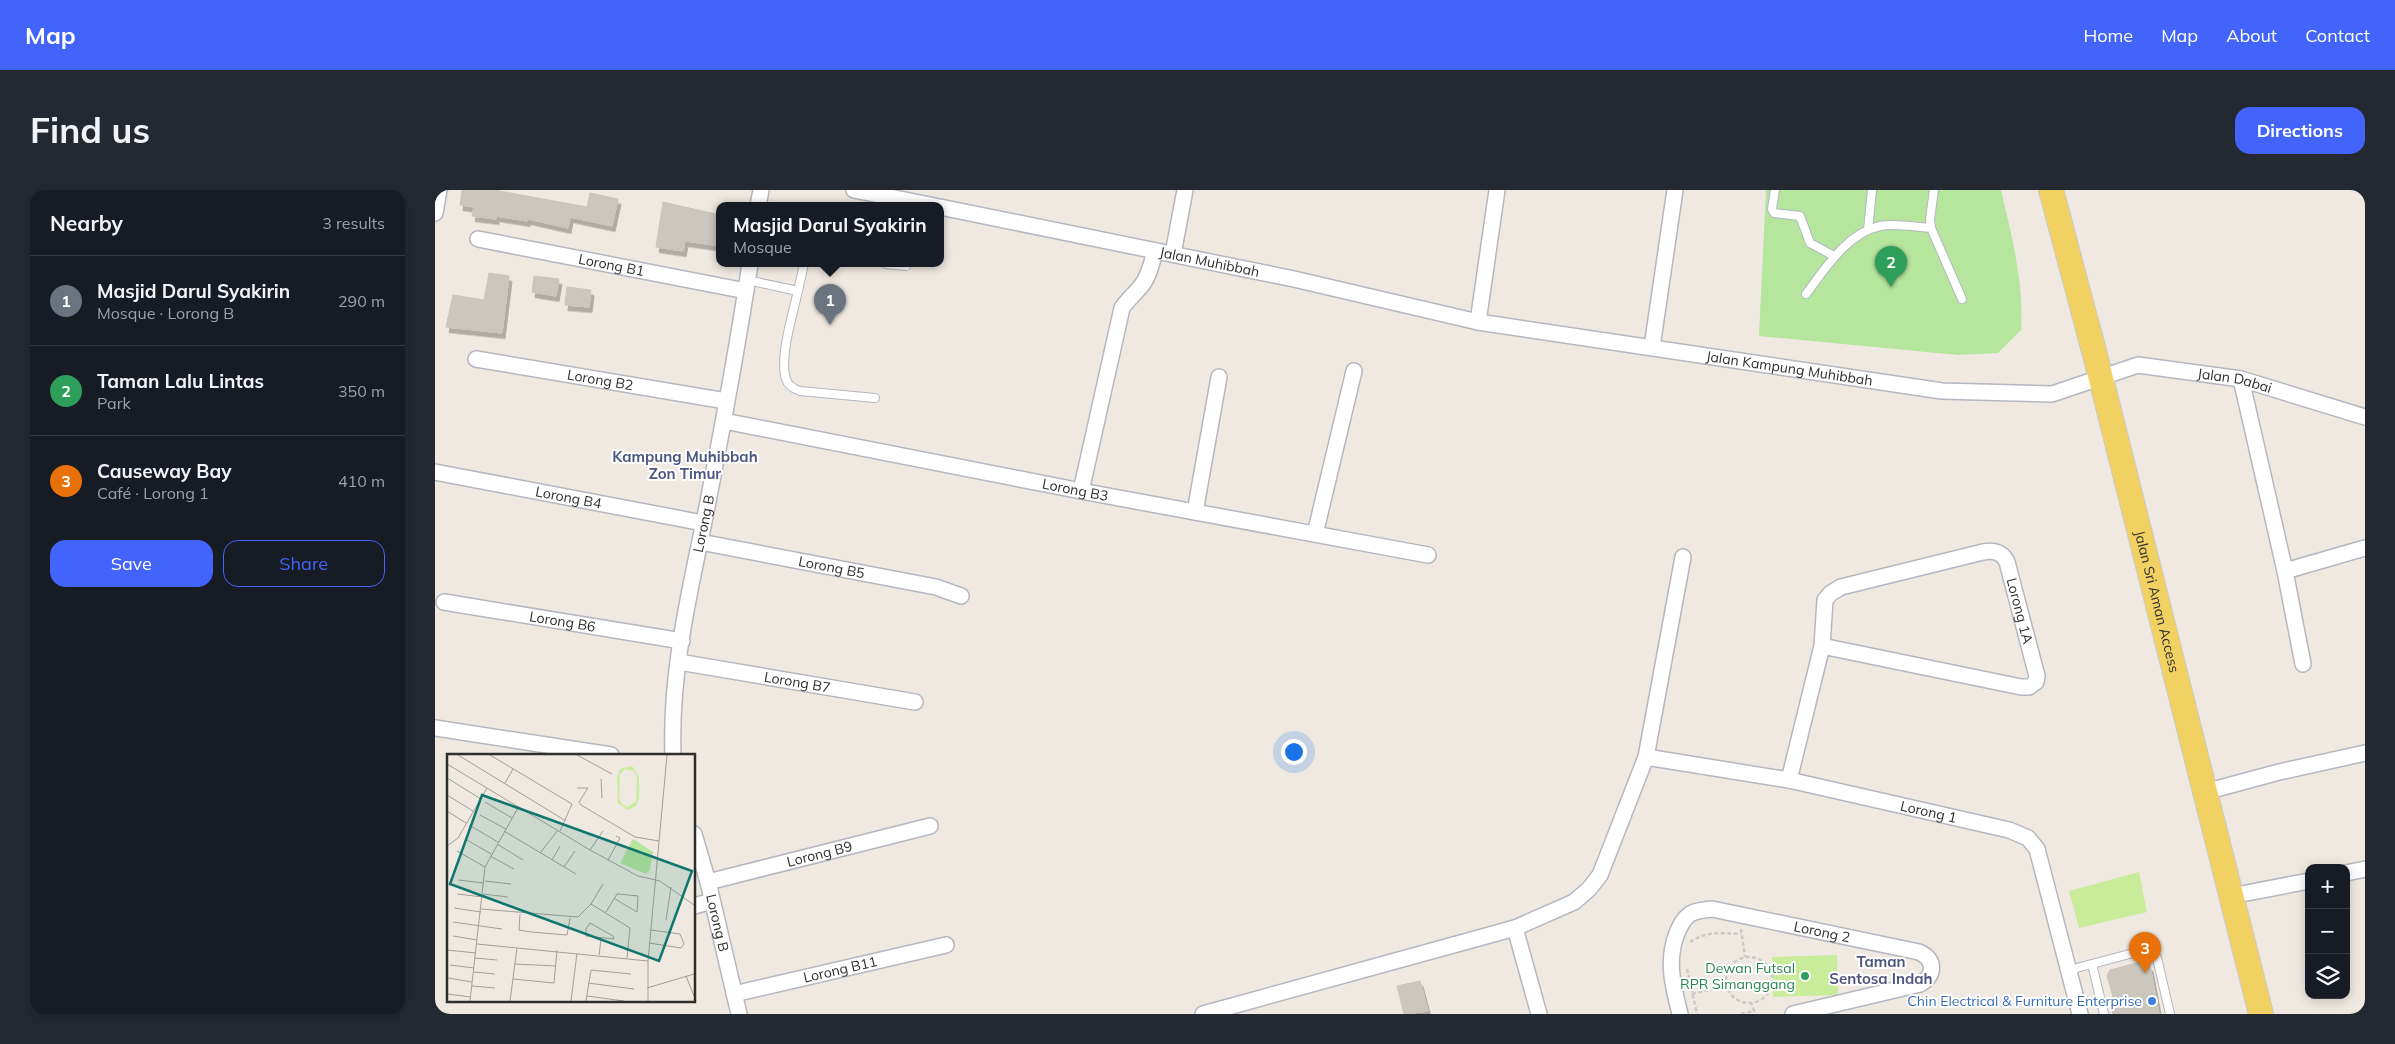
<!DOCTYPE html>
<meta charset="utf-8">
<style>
body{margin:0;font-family:Mulish,sans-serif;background:#242831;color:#f1f3f6}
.controls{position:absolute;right:15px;bottom:15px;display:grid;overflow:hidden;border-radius:10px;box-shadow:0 2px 12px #0003}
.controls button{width:45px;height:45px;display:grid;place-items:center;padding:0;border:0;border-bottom:1px solid #363941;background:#171b24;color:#f1f3f6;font:25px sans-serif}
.you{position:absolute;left:858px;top:561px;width:18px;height:18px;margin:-12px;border:4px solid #fff;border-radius:50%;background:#1a73e8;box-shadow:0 0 0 8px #1a73e833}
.badge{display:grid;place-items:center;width:32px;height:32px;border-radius:50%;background:#4264fb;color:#fff;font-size:16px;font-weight:700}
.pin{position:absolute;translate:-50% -41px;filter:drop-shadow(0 1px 2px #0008)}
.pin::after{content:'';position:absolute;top:26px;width:18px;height:15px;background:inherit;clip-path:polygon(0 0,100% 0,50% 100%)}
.popup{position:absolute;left:281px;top:12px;width:228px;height:65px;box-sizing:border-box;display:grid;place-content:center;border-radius:10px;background:#171b24;filter:drop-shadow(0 1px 4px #0005);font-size:16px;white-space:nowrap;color:#9ea1a6}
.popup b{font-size:19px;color:#f1f3f6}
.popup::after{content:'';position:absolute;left:50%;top:100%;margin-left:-10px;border:10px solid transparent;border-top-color:#171b24}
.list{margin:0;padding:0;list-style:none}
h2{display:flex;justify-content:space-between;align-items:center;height:65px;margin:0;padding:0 20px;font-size:21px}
h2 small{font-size:16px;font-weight:400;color:#9ea1a6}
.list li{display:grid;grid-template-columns:32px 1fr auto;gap:15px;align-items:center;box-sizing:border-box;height:90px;padding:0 20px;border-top:1px solid #363941}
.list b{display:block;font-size:19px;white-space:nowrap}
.list p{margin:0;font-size:16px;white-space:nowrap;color:#9ea1a6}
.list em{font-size:16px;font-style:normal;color:#9ea1a6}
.actions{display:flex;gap:10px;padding:15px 20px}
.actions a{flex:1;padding:11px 0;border:1px solid #4264fb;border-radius:15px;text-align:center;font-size:18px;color:#4264fb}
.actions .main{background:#4264fb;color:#fff}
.icon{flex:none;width:28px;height:28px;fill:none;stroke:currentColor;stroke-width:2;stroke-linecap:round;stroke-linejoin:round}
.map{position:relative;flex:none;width:1930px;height:824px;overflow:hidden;border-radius:15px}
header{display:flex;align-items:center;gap:30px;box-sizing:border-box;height:70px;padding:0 25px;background:#4264fb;color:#fff}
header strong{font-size:24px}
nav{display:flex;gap:28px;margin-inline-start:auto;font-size:18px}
.intro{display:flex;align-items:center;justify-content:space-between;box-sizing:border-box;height:120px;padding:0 30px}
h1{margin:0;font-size:35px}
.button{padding:12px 22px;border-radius:15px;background:#4264fb;color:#fff;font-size:18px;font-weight:700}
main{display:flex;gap:30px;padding:0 30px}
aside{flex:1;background:#171b24;border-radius:15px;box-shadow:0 2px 12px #0003}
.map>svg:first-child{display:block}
.green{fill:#b6e59e}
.pitch{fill:#c9ec9a}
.building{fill:#cbc7bf;stroke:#cbc5ba;filter:url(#shadow)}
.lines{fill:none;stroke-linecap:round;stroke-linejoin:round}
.service-casing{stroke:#b4b7c1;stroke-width:10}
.minor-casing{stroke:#b4b7c1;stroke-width:18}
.primary-casing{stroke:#c9c9c9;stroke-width:26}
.path{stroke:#c9c9c9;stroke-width:2.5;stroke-dasharray:4 2.5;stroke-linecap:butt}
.service{stroke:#fff;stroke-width:8}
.minor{stroke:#fff;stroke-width:15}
.primary{stroke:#f2d163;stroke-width:24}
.leisure-dot{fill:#2e9e5b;stroke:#fff;stroke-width:2}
.shop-dot{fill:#3f7fe0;stroke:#fff;stroke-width:2}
.labels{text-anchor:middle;stroke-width:4;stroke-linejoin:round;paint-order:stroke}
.street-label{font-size:14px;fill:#2e2e2e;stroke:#fff}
.leisure-label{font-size:14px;fill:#27864d;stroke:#fff;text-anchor:end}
.shop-label{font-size:14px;fill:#366cbe;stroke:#fff;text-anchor:end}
.neighbourhood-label{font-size:15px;font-weight:bold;fill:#4d5680;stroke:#fff}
.inset-road{fill:none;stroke:#a29e99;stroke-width:1}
.view{fill:#0f766e;fill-opacity:0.15;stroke:#0f766e;stroke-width:2.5}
.inset-edge{fill:none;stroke:#2e2e2e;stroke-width:2.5}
</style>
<header>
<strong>Map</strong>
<nav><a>Home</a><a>Map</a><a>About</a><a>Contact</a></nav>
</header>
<div class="intro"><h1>Find us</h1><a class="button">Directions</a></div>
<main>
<aside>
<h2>Nearby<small>3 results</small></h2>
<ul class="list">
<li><span class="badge" style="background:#6b7280">1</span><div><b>Masjid Darul Syakirin</b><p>Mosque · Lorong B</p></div><em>290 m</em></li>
<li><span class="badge" style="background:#2e9e5b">2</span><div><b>Taman Lalu Lintas</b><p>Park</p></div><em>350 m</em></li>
<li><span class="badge" style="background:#e8710a">3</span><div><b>Causeway Bay</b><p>Café · Lorong 1</p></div><em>410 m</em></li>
</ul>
<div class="actions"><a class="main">Save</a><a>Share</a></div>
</aside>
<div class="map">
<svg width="1930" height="824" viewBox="0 0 1930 824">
<defs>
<filter id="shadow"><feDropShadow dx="3" dy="5.5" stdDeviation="0" flood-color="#0004"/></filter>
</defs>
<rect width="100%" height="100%" fill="#efe9e1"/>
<!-- green -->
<path class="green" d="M1331 0H1566C1577 47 1589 92 1586 140L1563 163 1523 165 1324 146Z"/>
<!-- pitch -->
<path class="pitch" d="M1704 682 1712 722 1644 738 1634 701Z
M1402 765 1403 805 1338 807 1337 767Z"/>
<!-- building -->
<path class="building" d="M27 0H59L152 17 155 3 183 9 177 36 135 27 133 38 93 29 92 31 61 26V29L37 26 39 17 25 15Z
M228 12 285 25V56L250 51 248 61 221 57Z
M54 83 74 86 67 143 11 137 18 105 49 110Z
M99 86 124 89 121 106 97 102Z
M132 97 156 100 154 117 130 115Z
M1709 771 1715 776 1724 824H1678L1675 812 1679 810 1672 786 1675 780Z
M985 791 993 821 969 824 962 796Z"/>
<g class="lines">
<!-- service casing -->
<g class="service-casing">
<path id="service" d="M1340 0 1337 19 1339 23 1365 26 1375 53 1399 66
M1499 0 1495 29 1496 38 1527 109
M1433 40 1437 0
M451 74 471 76
M312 90 363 101 369 74
M363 101C358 123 344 168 351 189 353 196 359 199 365 201L440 208
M1371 104C1390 79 1412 43 1445 36 1461 33 1480 37 1496 38
M1657 774 1669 824
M1634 780 1706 761 1722 768 1735 824"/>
</g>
<!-- minor casing -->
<g class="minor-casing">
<g id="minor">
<path d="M419 0 500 16"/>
<path d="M323 16 326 0"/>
<path id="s1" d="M505 17 859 89 1043 132 1507 201 1617 204 1703 175 1806 189 1930 227"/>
<path d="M0 23 4 0"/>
<path id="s2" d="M43 49 311 101"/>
<path d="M738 64 750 0"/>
<path d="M1043 132 1062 0"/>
<path d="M1217 157 1240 0"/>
<path id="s3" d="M41 169 291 211"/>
<path d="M1806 189 1850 381 1868 474"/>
<path id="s4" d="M289 231 646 301 993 365"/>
<path id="s5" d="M0 282 268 333"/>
<path d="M646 301 687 118C693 109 700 104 706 96 714 87 717 72 720 61"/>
<path d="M760 322 784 187"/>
<path d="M880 344 919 181"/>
<path id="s6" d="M265 352 501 397 526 406"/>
<path d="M1850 381 1930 358"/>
<path id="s7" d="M9 412 247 451"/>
<path id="s8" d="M244 472 480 512"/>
<path d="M0 538 176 565"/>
<path id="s9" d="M238 565C235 487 253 408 269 332 286 246 302 160 315 74"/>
<path id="s10" d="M1211 567 1354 590 1574 640 1593 648 1602 659 1645 824"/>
<path id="s11" d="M1354 590 1387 456 1390 410 1396 403 1406 397 1548 362C1559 360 1567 362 1572 372L1602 486 1601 492 1594 497H1586L1387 456"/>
<path d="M1770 602 1844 582 1930 563"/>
<path id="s12" d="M259 644 273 692 304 824"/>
<path d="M1911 683 1930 679"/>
<path id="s13" d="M273 692 495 636"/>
<path d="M1796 706 1874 691"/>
<path d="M259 716 277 711"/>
<path d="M1080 738 1104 824"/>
<path id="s14" d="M299 804 511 755"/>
<path d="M768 824 1080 738 1139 712 1154 699 1165 685 1211 567 1248 367"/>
<path id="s15" d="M1245 824C1238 796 1231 771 1242 743 1245 736 1248 729 1255 724 1262 720 1270 720 1277 719L1484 762C1501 770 1500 785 1485 794L1358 824"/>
</g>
</g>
<!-- primary casing -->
<g class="primary-casing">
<g id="primary">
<path id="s16" d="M1616 0 1660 165 1826 824"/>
</g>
</g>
<!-- path -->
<path class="path" d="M1306 739 1310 767
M1255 752C1272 741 1286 743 1306 744
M1291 790a23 23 0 1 1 46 0a23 23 0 1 1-46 0Z
M1252 779 1262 824
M1257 804 1291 796
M1306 824 1319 821 1317 814"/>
<!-- service -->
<use href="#service" class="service"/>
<!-- minor -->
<use href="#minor" class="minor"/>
<!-- primary -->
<use href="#primary" class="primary"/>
</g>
<!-- markers -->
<circle class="leisure-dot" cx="1370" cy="786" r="5"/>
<circle class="shop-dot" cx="1717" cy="811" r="5"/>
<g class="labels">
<!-- street labels -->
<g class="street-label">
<text dy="5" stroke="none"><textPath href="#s1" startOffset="275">Jalan Muhibbah</textPath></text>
<text dy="5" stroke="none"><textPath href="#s2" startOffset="136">Lorong B1</textPath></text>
<text dy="5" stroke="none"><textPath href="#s1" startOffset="865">Jalan Kampung Muhibbah</textPath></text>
<text dy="5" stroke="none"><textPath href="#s3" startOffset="126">Lorong B2</textPath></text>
<text dy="5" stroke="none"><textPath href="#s1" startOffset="1318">Jalan Dabai</textPath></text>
<text dy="5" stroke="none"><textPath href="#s4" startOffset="358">Lorong B3</textPath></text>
<text dy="5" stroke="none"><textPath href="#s5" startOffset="136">Lorong B4</textPath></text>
<text dy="5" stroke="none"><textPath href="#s9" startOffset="234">Lorong B</textPath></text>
<text dy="5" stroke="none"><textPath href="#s6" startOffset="134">Lorong B5</textPath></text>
<text dy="5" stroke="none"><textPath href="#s16" startOffset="425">Jalan Sri Aman Access</textPath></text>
<text dy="5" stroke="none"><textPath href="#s11" startOffset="430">Lorong 1A</textPath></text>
<text dy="5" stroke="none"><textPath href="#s7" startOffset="120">Lorong B6</textPath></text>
<text dy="5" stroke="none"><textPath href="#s8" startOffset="120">Lorong B7</textPath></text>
<text dy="5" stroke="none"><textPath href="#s10" startOffset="288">Lorong 1</textPath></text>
<text dy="5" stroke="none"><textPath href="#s13" startOffset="115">Lorong B9</textPath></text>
<text dy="5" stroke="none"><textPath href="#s12" startOffset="92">Lorong B</textPath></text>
<text dy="5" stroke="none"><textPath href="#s15" startOffset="241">Lorong 2</textPath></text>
<text dy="5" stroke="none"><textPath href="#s14" startOffset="109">Lorong B11</textPath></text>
</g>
<!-- leisure labels -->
<g class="leisure-label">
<text x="1360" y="783">Dewan Futsal<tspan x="1360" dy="16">RPR Simanggang</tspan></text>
</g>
<!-- shop labels -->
<g class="shop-label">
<text x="1707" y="816">Chin Electrical &amp; Furniture Enterprise</text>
</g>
<!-- neighbourhood labels -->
<g class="neighbourhood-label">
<text x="250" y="272">Kampung Muhibbah<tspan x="250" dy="17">Zon Timur</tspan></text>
<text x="1446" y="777">Taman<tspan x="1446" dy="17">Sentosa Indah</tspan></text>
</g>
</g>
<!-- overview -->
<g transform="translate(12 564)">
<rect width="248" height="248" fill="#efe9e1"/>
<path d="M186 85 206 98 203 116 199 120 173 109Z" fill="#b6e59e"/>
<path d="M185 12 192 23V44L189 52 181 56 171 49 170 23 173 15ZM178 15 187 17 190 23 189 47 181 53 175 50 172 44 173 20Z" fill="#c9ec9a" fill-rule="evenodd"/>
<path class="inset-road" d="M11 1 119 67M43 1 125 50 113 77M130 1 165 20M0 10 143 96 191 122 213 127 247 151M0 24 34 45M154 25 155 44M58 29 66 15M130 34H141L132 48 134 51 188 83 212 87M0 41 26 57M38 48 65 64M0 57 19 69M33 61 59 75M22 71 51 88M57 77 129 120M20 86 44 100M50 90 76 106M0 92 11 84 40 34M143 96 156 77M10 97 38 113M93 99 111 76M43 102 67 115M105 106 113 92M161 106 173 84 169 82M117 113 128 97M11 126 37 129M38 127 64 130M10 140 36 143M36 140 61 143M144 150 183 174 180 204M7 154 34 158M34 155 131 163 144 150 156 130M159 158 170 140H172L191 142 190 158 168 145M73 160 72 176 84 178 120 181 123 164M219 166 224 133M6 168 55 175M143 169 166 182 167 185 139 182V175ZM6 182 30 186M202 189 234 194 237 190 233 180 204 176M30 190 201 207M0 196 29 199M152 201 154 185M28 204 50 206M68 210 109 212M3 211 27 214M27 218 48 220M239 222 247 242M1 224 25 228M66 225 107 229 110 196M141 229 187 235M25 232 48 234M200 234 247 220M0 240 24 243M140 242 177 247M23 247 38 113 72 52M63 247 70 194M124 247 130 199M139 247 144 216 184 220M201 247V207L220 1"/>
<path class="view" d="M35 41 245 117 212 207 3 130Z"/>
<rect width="248" height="248" class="inset-edge"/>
</g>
</svg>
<div class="controls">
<button>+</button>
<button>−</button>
<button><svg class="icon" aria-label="layers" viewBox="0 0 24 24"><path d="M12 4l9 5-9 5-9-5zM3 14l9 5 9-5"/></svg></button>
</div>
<div class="you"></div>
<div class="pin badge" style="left:395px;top:135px;background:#6b7280">1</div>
<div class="popup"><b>Masjid Darul Syakirin</b>Mosque</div>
<div class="pin badge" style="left:1456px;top:97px;background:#2e9e5b">2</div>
<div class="pin badge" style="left:1710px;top:783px;background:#e8710a">3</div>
</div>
</main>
